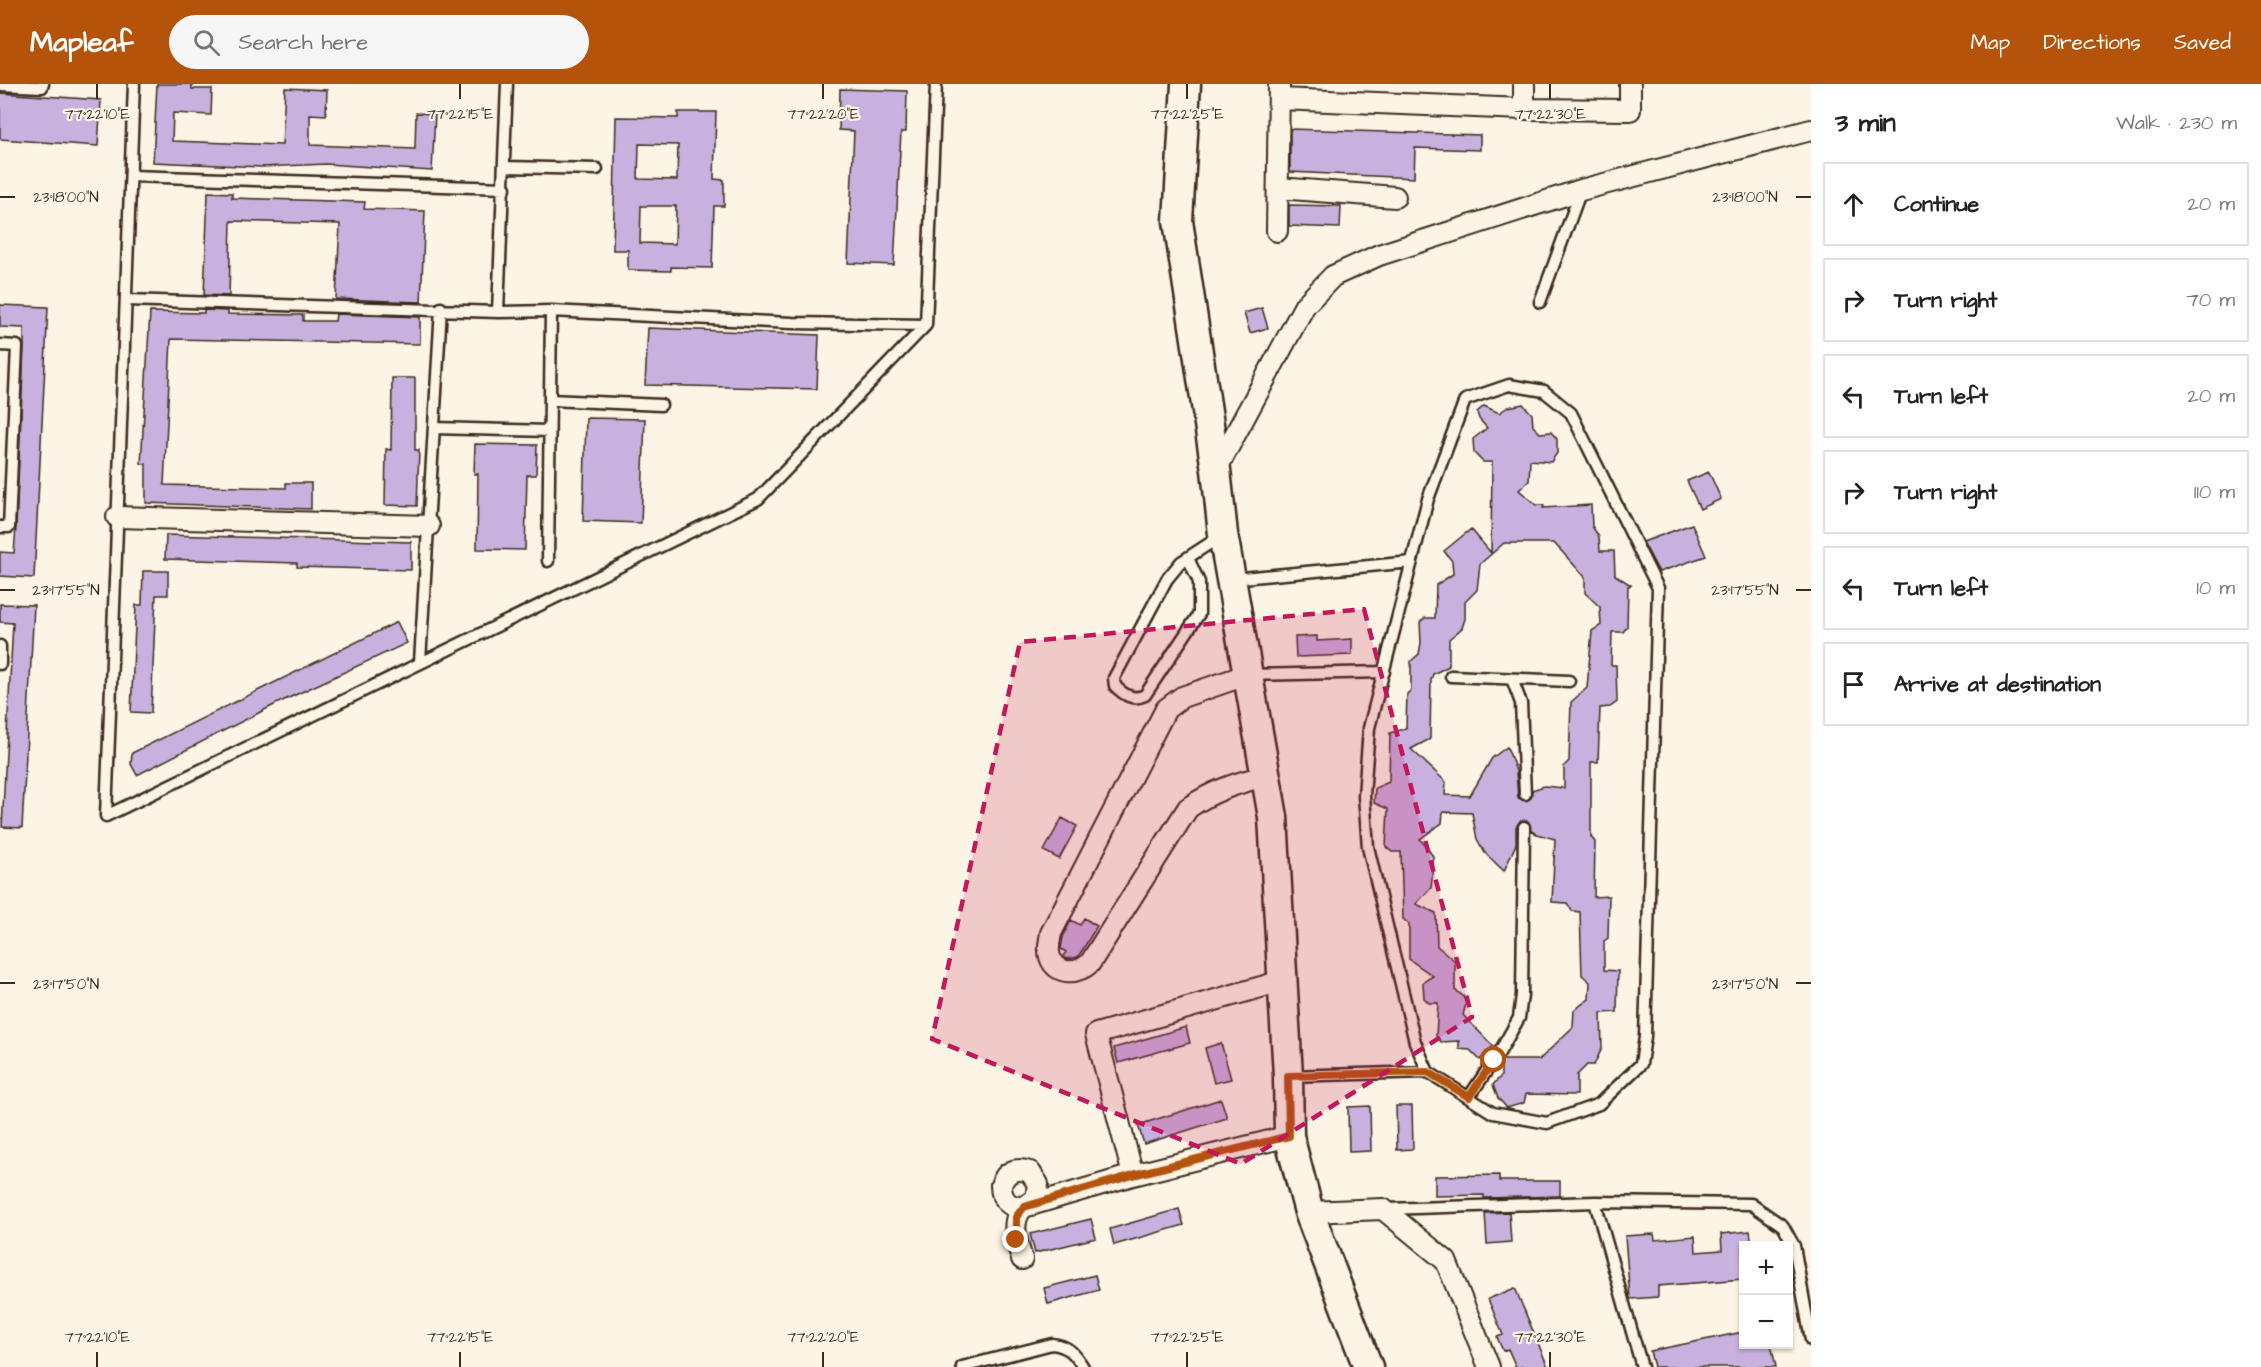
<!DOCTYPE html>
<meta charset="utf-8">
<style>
body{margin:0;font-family:"Architects Daughter",sans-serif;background:#f6f6f6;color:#222}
.controls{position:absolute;right:18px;bottom:18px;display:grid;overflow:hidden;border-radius:0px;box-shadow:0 2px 4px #0004}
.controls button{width:54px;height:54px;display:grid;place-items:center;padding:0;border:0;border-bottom:2px solid #e0e0e0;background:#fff;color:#222;font:30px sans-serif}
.stop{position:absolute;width:18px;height:18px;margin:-14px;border:4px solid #b45309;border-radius:50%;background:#fff}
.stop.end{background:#b45309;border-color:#fff;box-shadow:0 2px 6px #0008}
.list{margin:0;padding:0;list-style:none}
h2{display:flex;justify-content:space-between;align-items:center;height:78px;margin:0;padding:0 24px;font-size:26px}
h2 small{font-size:20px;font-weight:400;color:#767676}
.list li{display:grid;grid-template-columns:39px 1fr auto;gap:18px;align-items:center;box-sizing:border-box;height:84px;margin:0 12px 12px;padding:0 12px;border:2px solid #e0e0e0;border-radius:0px}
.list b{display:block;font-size:22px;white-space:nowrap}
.list em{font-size:20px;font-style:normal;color:#767676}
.icon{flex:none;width:33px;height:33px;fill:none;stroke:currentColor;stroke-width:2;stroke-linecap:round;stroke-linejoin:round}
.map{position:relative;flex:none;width:1811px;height:1283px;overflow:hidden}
header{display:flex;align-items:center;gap:36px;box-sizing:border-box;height:84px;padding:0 30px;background:#b45309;color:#fff}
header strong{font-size:28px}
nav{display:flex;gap:33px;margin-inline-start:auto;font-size:21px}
.search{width:420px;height:54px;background:#f6f6f6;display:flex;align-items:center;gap:15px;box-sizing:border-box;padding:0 21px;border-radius:33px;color:#767676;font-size:22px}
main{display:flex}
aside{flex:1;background:#fff}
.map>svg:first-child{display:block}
.building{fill:#c9b1df;stroke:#3b2a1e;stroke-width:1.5;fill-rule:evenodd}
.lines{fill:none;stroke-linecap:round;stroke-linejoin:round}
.lane-casing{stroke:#3b2a1e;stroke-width:15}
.street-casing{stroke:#3b2a1e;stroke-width:24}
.secondary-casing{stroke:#3b2a1e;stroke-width:33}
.lane{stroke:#fcf5e5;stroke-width:10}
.street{stroke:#fcf5e5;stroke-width:20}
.secondary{stroke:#fcf5e5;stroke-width:28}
.route{stroke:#b45309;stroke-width:8}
.marked{fill:#c2185b;fill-opacity:0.2;stroke:#c2185b;stroke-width:4.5;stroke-dasharray:12 8;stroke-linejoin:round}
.ticks{fill:none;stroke:#3b2a1e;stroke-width:2}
.ticks-label{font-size:15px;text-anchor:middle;fill:#3b2a1e;stroke:#fcf5e5;stroke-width:4.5;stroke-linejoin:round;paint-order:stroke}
</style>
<header>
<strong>Mapleaf</strong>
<div class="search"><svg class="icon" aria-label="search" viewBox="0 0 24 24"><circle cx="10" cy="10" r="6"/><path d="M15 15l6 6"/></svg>Search here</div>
<nav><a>Map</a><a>Directions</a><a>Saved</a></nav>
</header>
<main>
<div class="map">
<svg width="1811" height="1283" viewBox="0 0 1811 1283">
<rect width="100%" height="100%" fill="#fcf5e5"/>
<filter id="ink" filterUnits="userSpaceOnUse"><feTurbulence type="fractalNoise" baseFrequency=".0167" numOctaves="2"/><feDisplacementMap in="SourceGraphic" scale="12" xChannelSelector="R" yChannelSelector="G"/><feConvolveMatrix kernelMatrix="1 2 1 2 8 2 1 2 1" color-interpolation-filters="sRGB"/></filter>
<g filter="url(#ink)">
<!-- building -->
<path class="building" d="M157 0H192V5H212L211 31 173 29 172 57 282 61 285 4 327 6 326 31 310 30V61L415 65 416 29 435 30 432 87 326 80 261 83 153 78Z
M840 5 907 7 906 48H901L894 181 848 179 854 47 839 46Z
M0 9 101 16 98 62 0 55Z
M678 28H716L714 95 724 96V122H714L712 184 671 183V187L628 186V166H613L616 33 678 34ZM639 60 678 61 677 96 638 95ZM641 122H676L675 160 640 159Z
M1290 45 1480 51V66L1415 64 1414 94 1290 88Z
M208 108 232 109V114L365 118 364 125 425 127 421 218 336 215 340 140 231 137 229 212 204 211Z
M1289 121 1341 122 1340 144 1289 142Z
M0 221 48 223 34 494 0 492V468L14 469 16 443 24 262V244L0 243Z
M1262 224 1268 244 1250 249 1244 229Z
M204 226 228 227V230L303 231V237H335L336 230 420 233V260L171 255 164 401 286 404V399H311V425L146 419V380H141L150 228 204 229Z
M648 244 819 251 817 305 645 301Z
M392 294H415V366H419L417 422 385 421 386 365 391 366Z
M1523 320 1532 330 1533 342 1540 349 1551 348 1557 355V369L1551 378 1530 376 1529 397 1519 406 1536 421H1544L1543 424 1591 421 1592 442 1599 453 1600 467H1614L1615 491 1631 501 1628 502 1627 543 1623 548H1612L1611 581H1616L1617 618 1610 623 1600 624 1598 678H1591V753L1595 758 1594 813 1609 812 1608 854 1604 857V886L1618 887 1617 928 1601 929 1602 964 1594 981H1587L1577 991V1011L1526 1010 1524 1019 1507 1024 1498 1014 1493 1001 1501 992V976H1539L1573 943 1574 926 1589 915 1590 898 1582 891 1580 828 1572 827 1567 819 1552 818 1555 755 1537 750 1531 747 1528 737H1520L1516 743V760L1504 787 1485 769 1477 755 1472 729 1443 728 1442 739 1420 755 1433 772 1432 795 1431 804 1416 820 1436 829 1437 862 1455 877V906L1463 912 1466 920 1463 931 1493 962 1480 976 1470 966 1459 965V957L1441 958 1436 952 1438 919H1429L1424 914 1423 898 1433 892 1409 875V840L1403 835 1401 768H1392L1386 763 1388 725 1374 719 1375 704 1389 698 1390 649 1406 644 1407 610 1411 606V577L1419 570 1421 559 1420 538 1425 534H1435L1436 501 1453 490 1452 477 1444 467 1471 445 1491 469 1492 378H1483L1474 369 1473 355 1487 344 1479 335 1477 328 1484 322 1499 329 1508 323ZM1504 459H1554L1585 493V509L1600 523 1601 541 1592 547 1587 604 1571 618 1569 677 1564 682V704L1544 702 1532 706 1531 714 1526 717 1518 714 1516 687 1507 663 1492 674 1470 712 1445 711 1446 698 1411 665 1430 655 1431 596 1433 590 1449 582V555L1462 544 1465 535V518L1477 506 1480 480Z
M586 334 645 335 641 439 583 437Z
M475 360 537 361 536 391H527L525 466 477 465 478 390H474Z
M1709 388 1721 415 1700 425 1687 397Z
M1692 440 1706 472 1659 488 1643 458Z
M166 451 411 458V486L297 483V479L165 475Z
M143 487H168V511H156L151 629 131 628 136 521H142Z
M0 520 34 521 22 744 2 743 13 539 0 538Z
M397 538 407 559 278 619 137 691 131 680 132 669Z
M1317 552V557L1352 555V571L1296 573 1295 553Z
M1062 734 1077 742 1059 775 1044 767Z
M1084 834 1097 842 1078 873 1066 875 1063 872 1066 868 1061 865 1063 853 1071 836 1080 841Z
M1186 943 1190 959 1118 979 1114 964Z
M1221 959 1231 995 1214 999 1205 964Z
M1221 1015 1227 1034 1144 1060 1138 1041Z
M1370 1022 1371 1067 1349 1068 1348 1023Z
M1396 1022H1412L1413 1065 1397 1066Z
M1499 1091V1097H1560V1112L1484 1114V1111L1435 1112V1092Z
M1179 1125 1184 1141 1114 1161 1110 1145Z
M1509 1128 1511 1158 1487 1160 1485 1129Z
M1091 1135 1096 1154 1035 1169 1030 1150Z
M1750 1147 1752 1161H1743V1195L1658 1202V1213L1630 1215 1625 1152 1654 1150 1655 1156 1695 1152 1696 1168 1722 1166 1721 1150Z
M1095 1191 1099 1206 1048 1220 1044 1204Z
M1515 1204 1548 1283H1516L1508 1265 1503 1267 1497 1253 1503 1251 1488 1215Z
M1743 1248V1260H1771L1776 1283H1654L1650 1267Z"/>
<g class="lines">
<!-- lane casing -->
<g class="lane-casing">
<path id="lane" d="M134 0 106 732 758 415 926 241 936 0
M0 1 42 3 43 0
M505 83 597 85
M131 92 505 104
M127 216 498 228 551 227 792 239 926 241
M1540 218 1581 106
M498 228 507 0
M0 261 17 262 9 443H0
M1509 301 1544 307 1571 329 1658 504 1645 953 1641 980 1599 1020 1547 1039 1493 1029 1428 988 1415 958 1368 763 1364 712 1369 644 1428 415 1465 316Z
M550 316 661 321
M434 344 549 347
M1188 474 1199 498V530L1145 611C1133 617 1124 611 1115 602L1114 594 1167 495 1181 478 1221 452
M548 477 551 227
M1231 495 1412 478
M0 562V580
M420 578 441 224
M1249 591 1384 588
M1451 592 1569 597
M1512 595 1521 619 1525 710
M1499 969 1519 934 1522 911 1524 743
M1288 992 1428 988
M1469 1013 1494 976
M1595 1118 1642 1283
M1387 1125 1595 1118 1751 1120 1783 1142 1794 1162 1811 1256
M962 1283 1052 1260C1069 1262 1075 1270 1083 1283"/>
</g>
<!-- street casing -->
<g class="street-casing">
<path id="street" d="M1524 0V25
M1279 15 1524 25 1630 26V0
M1278 104 1395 113
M1277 147 1279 0
M1216 386 1305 221 1333 192 1379 171 1581 106 1811 46
M117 433 429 442
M1246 591 1182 613 1166 625 1051 849C1050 856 1047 865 1050 873 1056 892 1078 890 1090 879L1188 724C1212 707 1237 699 1265 692
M1133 1091 1096 950 1282 897
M1309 1128 1383 1125 1446 1177 1489 1283
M1022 1175C1017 1159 1009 1136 1024 1123 1028 1120 1032 1118 1036 1114L1038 1100 1030 1088C1016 1083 1006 1087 1001 1101 1001 1116 1009 1124 1024 1123L1133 1091 1289 1052"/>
</g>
<!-- secondary casing -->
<g class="secondary-casing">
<path id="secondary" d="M1186 0 1178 137 1216 386 1223 450 1273 733 1288 992 1289 1052 1309 1128 1368 1283"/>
</g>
<!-- lane -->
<use href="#lane" class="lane"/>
<!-- street -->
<use href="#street" class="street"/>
<!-- secondary -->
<use href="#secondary" class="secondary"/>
</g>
</g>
<g class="lines" filter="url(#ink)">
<!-- route -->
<path class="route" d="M1016 1156V1133L1024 1123 1133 1091 1289 1052 1288 992 1428 988 1469 1013 1494 976"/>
</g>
<!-- marked area -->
<path class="marked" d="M1364 525 1472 933 1241 1080 932 955 1020 558Z"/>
<!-- ticks -->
<path class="ticks" d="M97 0V15M460 0V15M823 0V15M1187 0V15M1550 0V15M0 113H15M1796 113H1811M0 506H15M1796 506H1811M0 899H15M1796 899H1811M97 1268V1283M460 1268V1283M823 1268V1283M1187 1268V1283M1550 1268V1283"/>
<g class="ticks-label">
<text x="97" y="35">77°22'10"E</text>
<text x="460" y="35">77°22'15"E</text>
<text x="823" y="35">77°22'20"E</text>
<text x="1187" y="35">77°22'25"E</text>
<text x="1550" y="35">77°22'30"E</text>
<text x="66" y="118">23°18'00"N</text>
<text x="1745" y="118">23°18'00"N</text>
<text x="66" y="511">23°17'55"N</text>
<text x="1745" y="511">23°17'55"N</text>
<text x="66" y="905">23°17'50"N</text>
<text x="1745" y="905">23°17'50"N</text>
<text x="97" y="1258">77°22'10"E</text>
<text x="460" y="1258">77°22'15"E</text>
<text x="823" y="1258">77°22'20"E</text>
<text x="1187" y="1258">77°22'25"E</text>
<text x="1550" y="1258">77°22'30"E</text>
</g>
</svg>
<div class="controls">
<button>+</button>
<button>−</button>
</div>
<div class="stop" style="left:1494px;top:976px"></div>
<div class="stop end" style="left:1016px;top:1156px"></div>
</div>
<aside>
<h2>3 min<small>Walk · 230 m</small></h2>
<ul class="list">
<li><svg class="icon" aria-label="ahead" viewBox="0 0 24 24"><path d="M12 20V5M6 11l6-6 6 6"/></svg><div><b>Continue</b></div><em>20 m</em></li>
<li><svg class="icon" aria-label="right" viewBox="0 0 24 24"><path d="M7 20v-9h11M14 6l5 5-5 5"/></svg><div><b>Turn right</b></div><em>70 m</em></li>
<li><svg class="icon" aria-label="left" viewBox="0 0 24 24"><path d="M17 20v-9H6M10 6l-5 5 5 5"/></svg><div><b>Turn left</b></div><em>20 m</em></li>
<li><svg class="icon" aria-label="right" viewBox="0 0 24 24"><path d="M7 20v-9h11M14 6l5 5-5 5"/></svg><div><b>Turn right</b></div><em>110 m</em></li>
<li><svg class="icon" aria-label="left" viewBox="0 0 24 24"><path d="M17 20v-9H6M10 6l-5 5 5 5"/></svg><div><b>Turn left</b></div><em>10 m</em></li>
<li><svg class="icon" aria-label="arrive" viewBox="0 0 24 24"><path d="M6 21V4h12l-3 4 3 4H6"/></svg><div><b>Arrive at destination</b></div></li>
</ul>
</aside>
</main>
